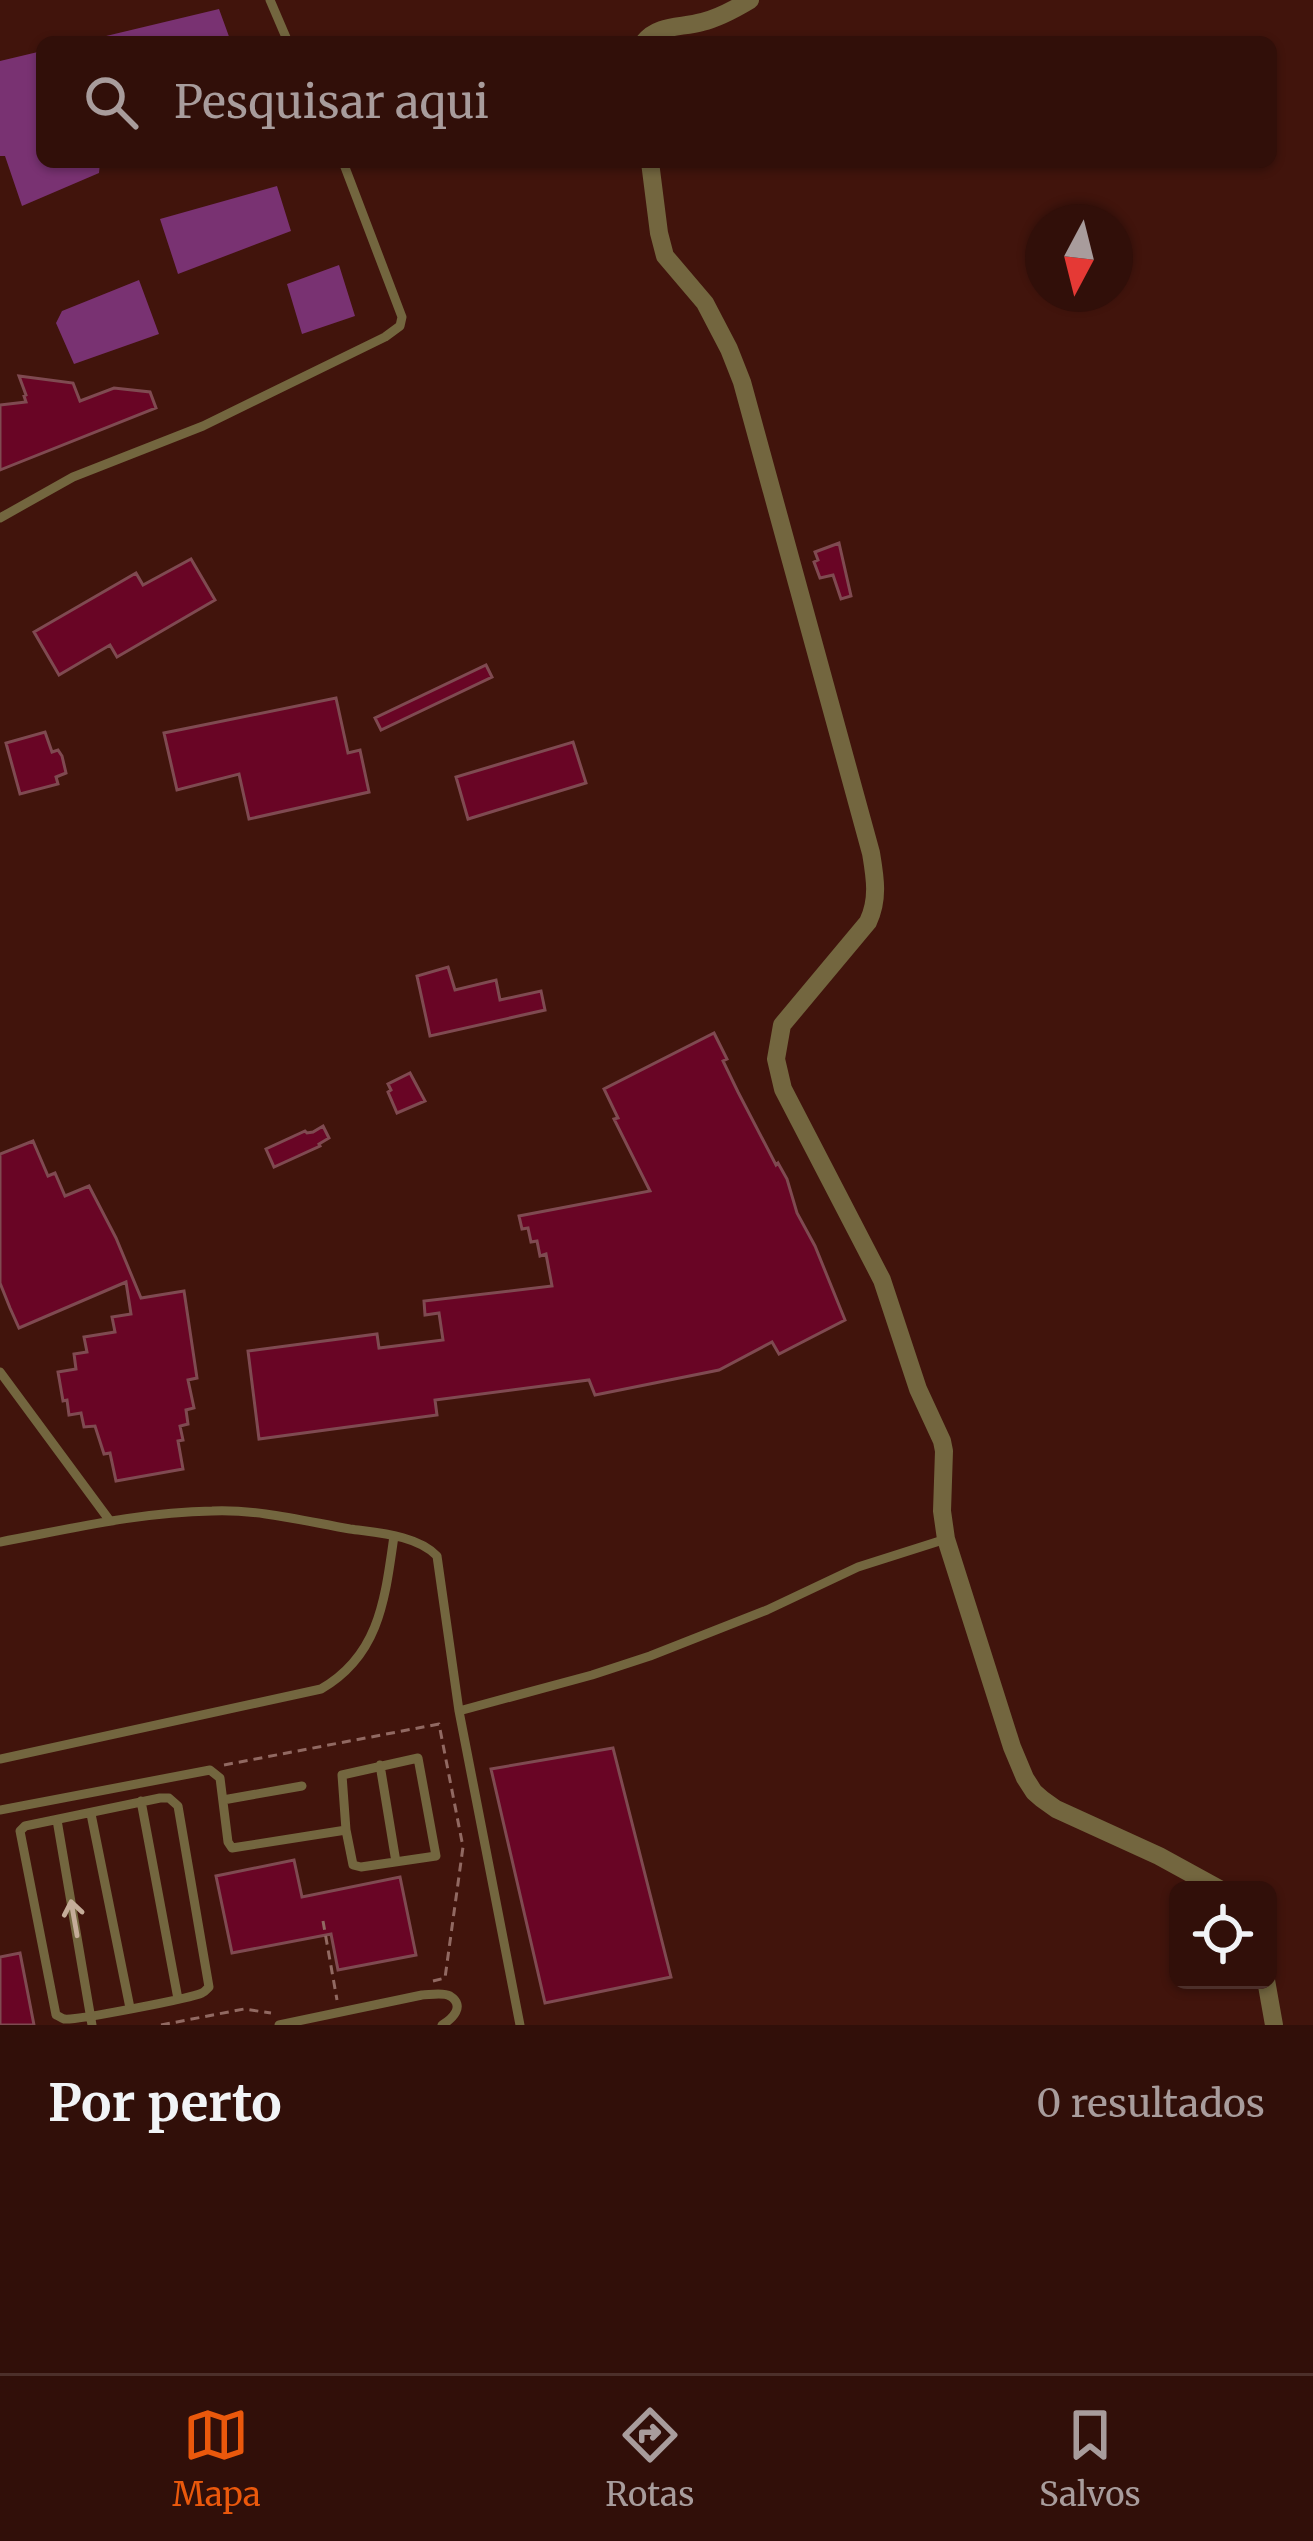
<!DOCTYPE html>
<html lang="pt">
<style>
body{margin:0;font-family:Merriweather,serif;background:#3d1d17;color:#f1f3f6}
.controls{position:absolute;right:36px;bottom:36px;display:grid;overflow:hidden;border-radius:18px;box-shadow:0 3px 9px #0004}
.controls button{width:108px;height:108px;display:grid;place-items:center;padding:0;border:0;border-bottom:3px solid #4c2f2a;background:#310f09;color:#f1f3f6;font:60px sans-serif}
.compass{position:absolute;left:1025px;top:204px;width:108px;height:108px;border-radius:50%;background:#310f09;box-shadow:0 3px 9px #0004;rotate:187deg}
.list{margin:0;padding:0;list-style:none}
h2{display:flex;justify-content:space-between;align-items:center;height:156px;margin:0;padding:0 48px;font-size:51px}
h2 small{font-size:39px;font-weight:400;color:#a89c9c}
.icon{flex:none;width:66px;height:66px;fill:none;stroke:currentColor;stroke-width:2;stroke-linecap:round;stroke-linejoin:round}
.map{position:relative;flex:none;width:1313px;height:2025px;overflow:hidden}
.search{position:absolute;background:#310f09;box-shadow:0 3px 9px #0004;left:36px;right:36px;top:36px;height:132px;display:flex;align-items:center;gap:30px;box-sizing:border-box;padding:0 42px;border-radius:18px;color:#a89c9c;font-size:45px}
.sheet{height:348px;background:#310f09}
nav{display:flex;justify-content:space-around;align-items:center;box-sizing:border-box;height:168px;border-top:3px solid #4c2f2a;background:#310f09;font-size:33px;color:#a89c9c}
nav a{display:grid;justify-items:center;gap:6px}
nav .on{color:#ea580c}
.map>svg:first-child{display:block}
.water{fill:#793272}
.building{fill:#690525;stroke:#7f4a51;stroke-width:3}
.lines{fill:none;stroke-linecap:round;stroke-linejoin:round}
.path{stroke:#916962;stroke-width:3;stroke-dasharray:9 6;stroke-linecap:butt}
.service{stroke:#73663f;stroke-width:9}
.minor{stroke:#73663f;stroke-width:18}
.oneway{stroke:#c5ac99}
</style>
<div class="map">
<svg width="1313" height="2025" viewBox="0 0 1313 2025">
<rect width="100%" height="100%" fill="#41140c"/>
<!-- water -->
<path class="water" d="M219 9 231 42H81Z
M42 51V162H100L99 173 22 206 5 156H0V61Z
M277 186 291 231 178 274 160 219Z
M339 265 355 316 302 334 287 284Z
M139 280 159 334 74 364 56 323 62 311Z"/>
<!-- building -->
<path class="building" d="M19 376 73 383 80 401 114 388 150 392 156 408 0 470V405L26 402 24 396 26 395Z
M839 543 851 596 841 599 833 575 820 578 814 562 818 560 815 552Z
M191 559 215 600 117 657 110 645 59 675 34 632 136 573 143 585Z
M486 665 492 677 381 730 375 718Z
M336 698 348 753 360 750 369 792 249 819 239 774 177 790 164 733Z
M45 732 52 752 58 750 62 756 66 773 56 777 58 784 20 794 6 743Z
M573 742 586 783 468 819 456 777Z
M448 967 455 990 496 980 500 1000 541 991 545 1010 430 1036 417 976Z
M714 1033 727 1059 723 1061 738 1092 776 1165 778 1163 787 1179 797 1213 815 1246 845 1320 779 1354 772 1342 719 1370 595 1395 589 1380 435 1400 437 1415 259 1439 248 1351 377 1334 379 1348 443 1340 439 1313 425 1315 424 1301 552 1286 546 1254 540 1256 537 1241 531 1242 528 1228 522 1229 519 1216 650 1191 614 1119 618 1118 604 1089Z
M410 1073 425 1101 397 1113 388 1092 391 1090 388 1084Z
M323 1126 329 1138 319 1144 320 1146 274 1167 266 1149 305 1131 307 1133 313 1132Z
M33 1141 48 1176 55 1173 65 1196 89 1186 116 1238 141 1298 184 1291 197 1378 188 1380 194 1408 186 1410 188 1424 180 1426 183 1440 178 1441 183 1469 116 1481 110 1453 104 1454 95 1426 84 1427 81 1413 69 1415 67 1400 63 1401 58 1372 76 1369 74 1354 87 1352 84 1337 115 1332 112 1317 131 1314 126 1282 19 1328 10 1308 0 1283V1154Z
M613 1748 671 1977 545 2003 491 1769Z
M294 1860 302 1897 400 1877 416 1955 338 1970 331 1934 232 1953 216 1876Z
M20 1953 34 2025H0V1957Z"/>
<g class="lines">
<!-- path -->
<path class="path" d="M224 1765 439 1724 463 1847 445 1978 433 1981
M323 1921 337 2000
M161 2025 244 2009 271 2013"/>
<!-- service -->
<path class="service" d="M270 0 288 42
M0 518 73 477 203 426 385 337 400 326 402 317 343 162
M0 1372 110 1521
M0 1542C70 1529 140 1512 212 1511 258 1509 304 1521 350 1529 378 1533 417 1535 437 1556L459 1711 520 2025
M459 1711 592 1675 650 1656 767 1610 858 1567 946 1539
M418 1758 436 1856 361 1867 353 1865 346 1830 342 1775Z
M0 1759 321 1689C380 1655 385 1598 394 1536
M380 1765 396 1862
M160 1798H169L178 1806 209 1987C207 1989 205 1992 202 1993 192 1998 74 2021 64 2019 61 2018 59 2016 56 2015L20 1831 25 1826Z
M223 1800 302 1786
M141 1801 178 1999
M0 1810 210 1770 220 1778 228 1842 232 1848 346 1830
M91 1814 130 2008
M57 1820 92 2025
M279 2025 422 1995C429 1995 443 1992 450 1996 466 2006 452 2019 442 2025"/>
<!-- minor -->
<path class="minor" d="M644 42C658 24 681 28 702 22 719 18 735 9 750 0
M650 162 659 233 665 256 705 303 729 349 742 382 871 853C875 877 879 899 868 922L782 1025 776 1059 783 1089 882 1280 918 1389 942 1441 944 1451 942 1511 946 1539 1012 1747 1025 1778 1034 1792 1042 1799 1056 1809 1159 1856 1221 1890
M1266 1980 1274 2025"/>
</g>
<!-- one-way arrows -->
<defs><path id="oneway-shaft" d="M-6 0H5M1.5-3L5.5 0L1.5 3" fill="none" stroke-width="1.6" stroke-linecap="round" stroke-linejoin="round" transform="scale(3)"/></defs>
<use class="oneway" href="#oneway-shaft" transform="translate(74 1918) rotate(-100)"/>
</svg>
<div class="controls">
<button><svg class="icon" aria-label="locate" viewBox="0 0 24 24"><circle cx="12" cy="12" r="6"/><path d="M12 2v4M12 18v4M2 12h4M18 12h4"/></svg></button>
</div>
<svg class="compass" viewBox="-18 -18 36 36"><path d="M0-13l5 13h-10z" fill="#e53935"/><path d="M0 13l5-13h-10z" fill="#a89c9c"/></svg>
<div class="search"><svg class="icon" aria-label="search" viewBox="0 0 24 24"><circle cx="10" cy="10" r="6"/><path d="M15 15l6 6"/></svg>Pesquisar aqui</div>
</div>
<section class="sheet">
<h2>Por perto<small>0 resultados</small></h2>
<ul class="list">
</ul>
</section>
<nav>
<a class="on"><svg class="icon" aria-label="map" viewBox="0 0 24 24"><path d="M3 6l6-2 6 2 6-2v14l-6 2-6-2-6 2zM9 4v14M15 6v14"/></svg>Mapa</a>
<a><svg class="icon" aria-label="directions" viewBox="0 0 24 24"><path d="M12 3l9 9-9 9-9-9zM9 14v-3h6M13 9l2 2-2 2"/></svg>Rotas</a>
<a><svg class="icon" aria-label="saved" viewBox="0 0 24 24"><path d="M7 4h10v16l-5-4-5 4z"/></svg>Salvos</a>
</nav>
